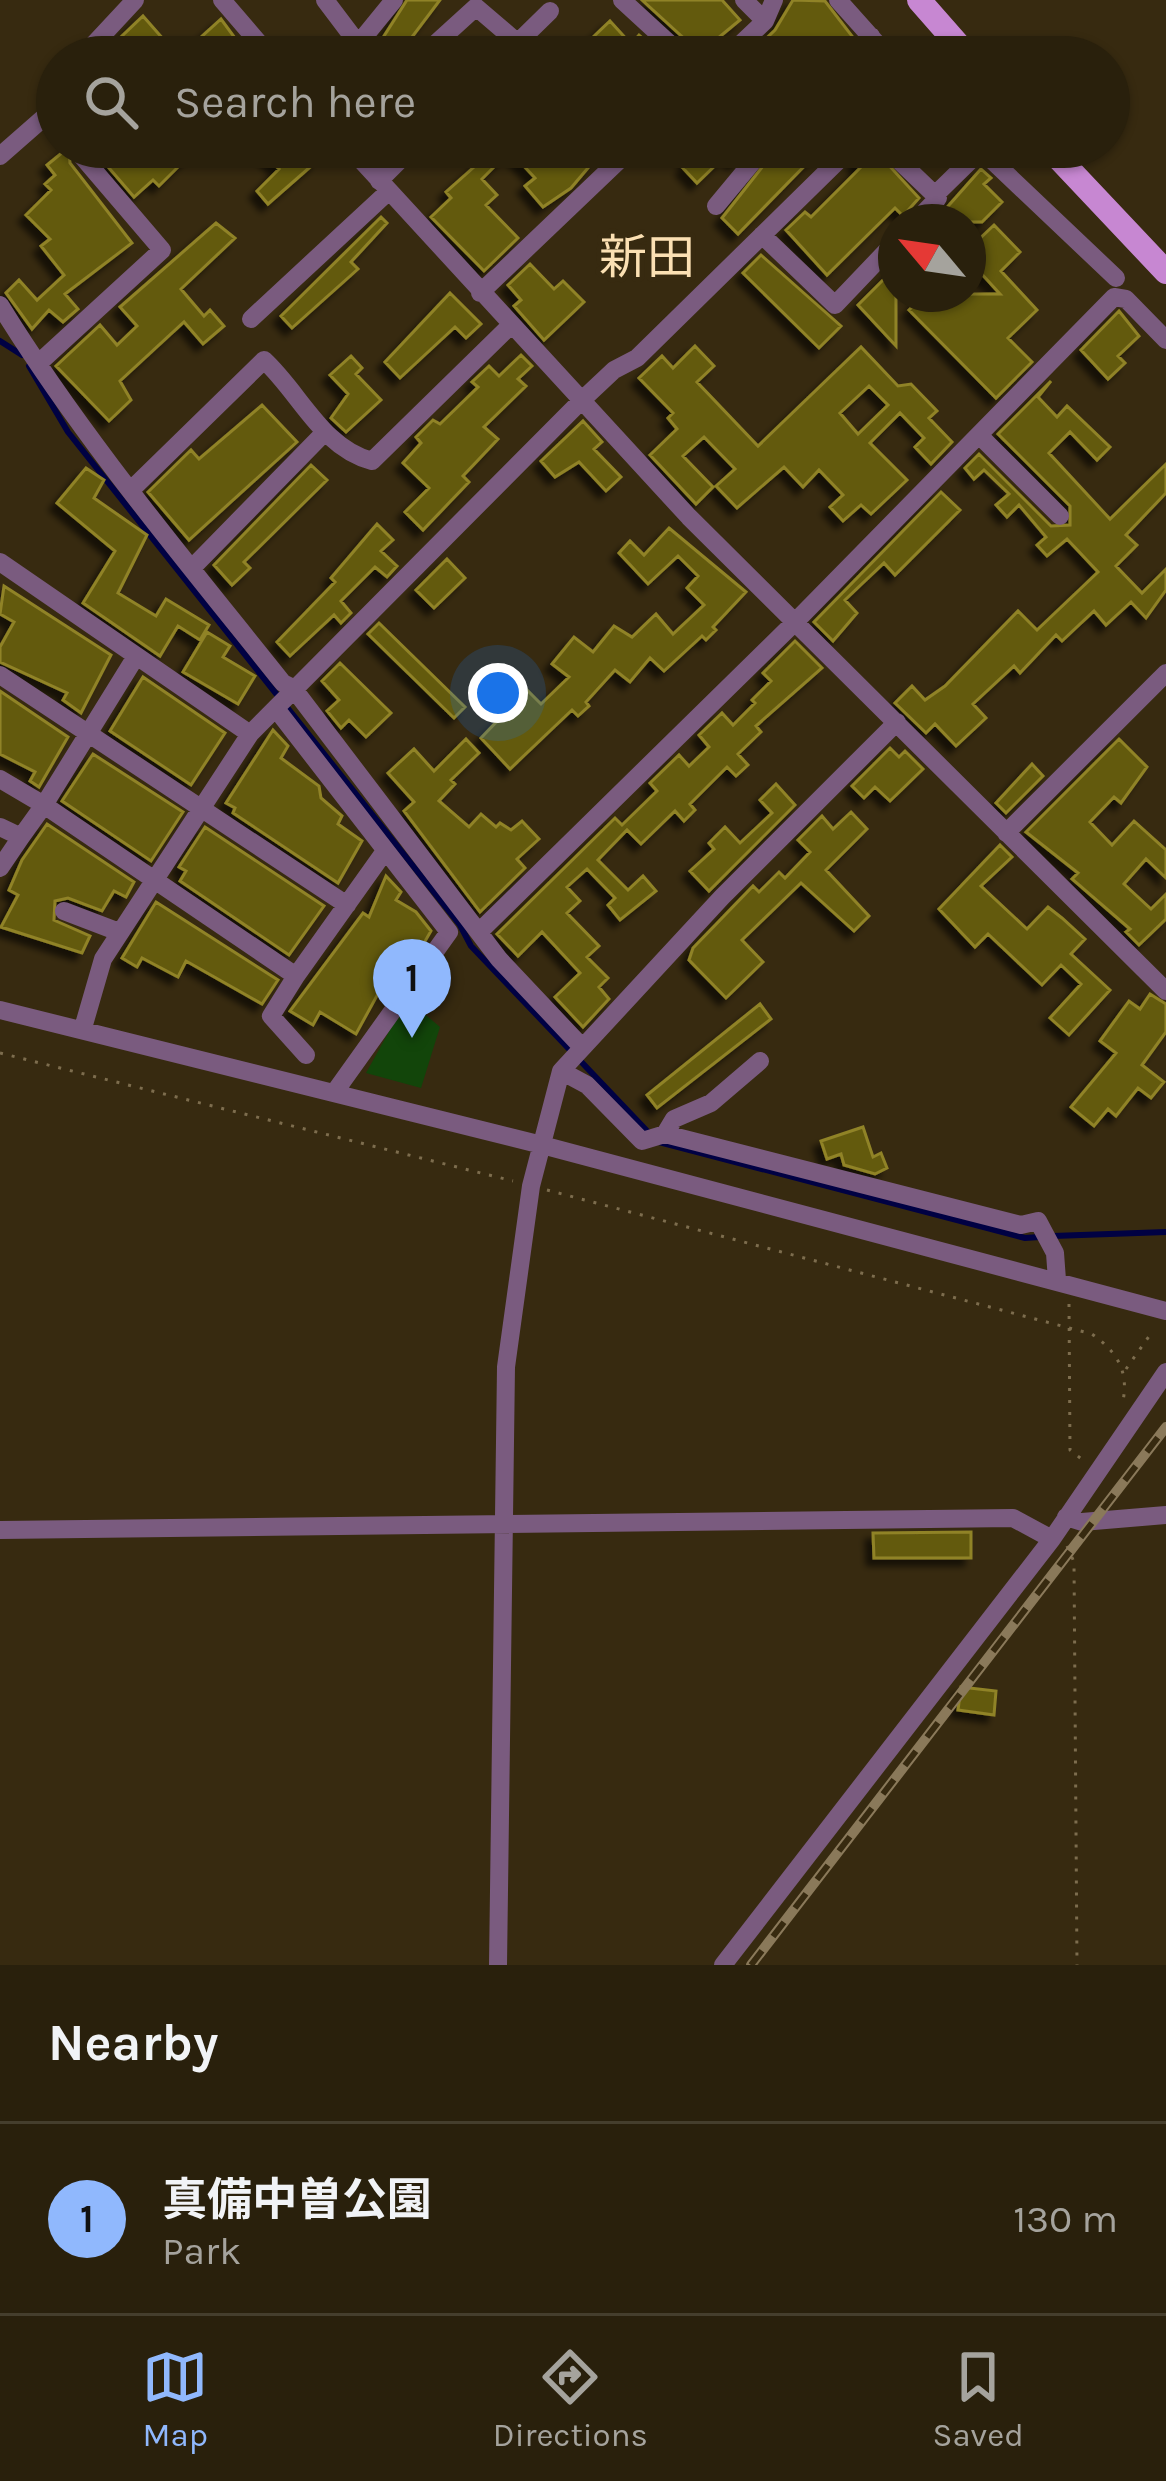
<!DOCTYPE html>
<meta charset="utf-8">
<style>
body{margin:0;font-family:Karla,"Noto Sans JP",sans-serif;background:#312815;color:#f1f3f6}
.compass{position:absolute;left:878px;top:204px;width:108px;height:108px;border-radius:50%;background:#29200c;box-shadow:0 3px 9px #0004;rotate:299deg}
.you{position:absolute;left:498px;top:693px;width:42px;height:42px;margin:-30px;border:9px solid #fff;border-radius:50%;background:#1a73e8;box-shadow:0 0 0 18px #1a73e833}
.badge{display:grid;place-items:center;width:78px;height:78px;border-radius:50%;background:#90b8fd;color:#111;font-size:39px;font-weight:700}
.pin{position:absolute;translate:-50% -99px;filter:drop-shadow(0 3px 6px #0008)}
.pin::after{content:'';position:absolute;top:63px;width:42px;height:36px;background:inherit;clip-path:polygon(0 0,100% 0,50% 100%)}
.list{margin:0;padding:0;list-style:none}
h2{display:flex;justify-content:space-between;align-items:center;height:156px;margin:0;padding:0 48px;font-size:51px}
h2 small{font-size:39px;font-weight:400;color:#a5a39d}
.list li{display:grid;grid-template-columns:78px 1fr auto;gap:36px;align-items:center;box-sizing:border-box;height:192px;padding:0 48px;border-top:3px solid #453e2d}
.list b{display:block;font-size:45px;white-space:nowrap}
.list p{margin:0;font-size:39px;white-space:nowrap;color:#a5a39d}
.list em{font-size:39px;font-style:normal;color:#a5a39d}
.icon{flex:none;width:66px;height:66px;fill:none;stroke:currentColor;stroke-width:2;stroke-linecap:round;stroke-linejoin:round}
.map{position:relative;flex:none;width:1166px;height:1965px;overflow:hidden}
.search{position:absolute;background:#29200c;box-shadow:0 3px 9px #0004;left:36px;right:36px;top:36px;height:132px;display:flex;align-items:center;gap:30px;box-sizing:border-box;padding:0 42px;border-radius:66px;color:#a5a39d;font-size:45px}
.sheet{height:348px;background:#29200c}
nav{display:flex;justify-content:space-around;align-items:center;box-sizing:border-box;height:168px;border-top:3px solid #453e2d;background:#29200c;font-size:33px;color:#a5a39d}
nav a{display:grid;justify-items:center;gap:6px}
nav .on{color:#90b8fd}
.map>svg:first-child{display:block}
.green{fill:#12450a}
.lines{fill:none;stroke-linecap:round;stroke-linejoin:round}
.stream{stroke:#000143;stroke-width:6}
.building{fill:#645a11;stroke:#908328;stroke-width:3;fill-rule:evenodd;filter:url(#shadow)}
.path{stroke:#7d6d4e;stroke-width:3;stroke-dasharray:3 9;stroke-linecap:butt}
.minor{stroke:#7a5b7f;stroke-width:18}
.major{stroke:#c787d2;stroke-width:24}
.rail-casing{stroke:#8a795a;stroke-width:10}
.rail{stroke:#372a10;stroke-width:6;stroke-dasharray:18;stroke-linecap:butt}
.labels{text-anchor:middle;stroke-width:10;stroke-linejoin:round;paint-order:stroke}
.neighbourhood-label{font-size:48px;fill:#fbe0b3;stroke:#372a10}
</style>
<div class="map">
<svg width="1166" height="1965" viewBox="0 0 1166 1965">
<defs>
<filter id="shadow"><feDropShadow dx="-7" dy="7" stdDeviation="3" flood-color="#0009"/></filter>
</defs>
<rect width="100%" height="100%" fill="#372a10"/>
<!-- green -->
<path class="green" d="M407 999 440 1027 421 1088 366 1073Z"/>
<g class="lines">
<!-- stream -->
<path class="stream" d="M0 341 22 355
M29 366 68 432 460 925 471 946 649 1133
M659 1142 1025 1238 1040 1237
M1053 1236 1166 1232"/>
</g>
<!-- building -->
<path class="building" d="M407 0H440L397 57H388L377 47Z
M642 0H722L740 20 700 53Z
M793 0 825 1 852 36 839 57H747L775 30Z
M143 16 179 57 221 19 249 57H100Z
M610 21 631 44 639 35 659 52 654 57H606L590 40Z
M69 147 70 163 132 243 65 294 78 309 63 322 49 310 32 329 6 293 19 280 37 300 64 275 41 246 50 239 26 215 51 190 45 184 55 175 47 165Z
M99 147H198L159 186 153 180 134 197 97 154Z
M256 147H305L317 161 268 204 257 191 279 169Z
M471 147H597L588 157 593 162 571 188 543 207 525 186 535 178 510 151 482 179 497 195 486 205 518 238 484 271 431 217 451 198 446 192 483 159Z
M675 147H747L735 162 727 154 697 183 683 168 690 162Z
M778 147H823L738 234 722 218Z
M865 147H872L919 198 903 216 895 208 827 275 786 230 805 212 811 217 860 168 855 163Z
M981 169 991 178 984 184 1002 202 982 222H934Z
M381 217 387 223 351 262 358 269 292 328 281 316Z
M216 223 235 238 181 289 204 316 210 310 224 326 203 344 184 322 120 381 131 400 109 421 56 366 100 325 117 345 137 326 120 307Z
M994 225 1020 252 1001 271 1037 310 1008 338 1032 362 996 398 909 310 925 294H1000L968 259V250Z
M761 255 841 326 819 348 743 273Z
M530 264 554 289 563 281 584 302 544 340 514 306 521 300 508 285Z
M896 267V346L858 305Z
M450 293 481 324 466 338 455 327 400 378 385 362Z
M1119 311 1139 336 1118 356 1125 363 1108 379 1081 350Z
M695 346 714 366 697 382 758 446 861 347 898 386 911 384 937 411 929 418 952 442 931 464 915 447 924 438 900 413 870 443 907 480 871 514 861 505 843 521 830 507 843 495 819 470 803 487 784 467 737 508 716 486 735 469 704 437 683 456 713 487 696 504 650 455 677 429 668 418 673 413 639 378 662 356 673 368ZM869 386 888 405 858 434 840 413Z
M521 355 532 366 518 379 526 386 484 427 498 439 463 476 469 482 423 530 405 512 429 488 403 463 421 443 416 437 433 420 440 424 478 387 472 382 489 366 499 376Z
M351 356 362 368 356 374 381 400 346 432 331 418 348 394 330 375Z
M1051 381 1038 397 1057 417 1067 406 1110 447 1097 460 1070 432 1049 453 1110 519 1166 464V493L1126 535 1137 545 1116 566 1142 593 1166 569V590L1146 618 1131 602 1106 625 1094 611 1062 641 1056 635 1020 673 1014 666 973 704 986 718 956 746 935 724 926 733 895 703 912 686 925 700 945 686 1018 611 1037 630 1098 572 1067 539 1047 556 1037 545 1046 537 1019 505 1007 517 996 505 1009 494 984 470 974 479 965 468 979 454 1051 526 1070 525V506L998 434Z
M262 405 297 442 189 540 148 492 191 450 199 459Z
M583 421 602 442 594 449 621 477 606 491 579 462 555 477 541 461Z
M311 465 327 480 244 562 250 568 232 585 214 565Z
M86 468 104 480 94 498 147 535 118 593 156 616 166 599 209 625 200 640 178 626 160 656 83 603 115 551 57 503Z
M941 492 960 510 895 575 884 563 845 600 857 613 833 641 814 622Z
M377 524 393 540 381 551 397 566 387 577 375 567 341 601 351 613 341 623 334 615 290 656 277 642 335 582 331 578Z
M669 528 746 592 713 627 716 630 706 640 702 636 664 671 650 658 630 682 615 670 586 702 589 706 578 716 572 710 510 769 481 738 527 690 541 704 569 677 552 664 574 637 593 652 614 626 632 637 656 614 673 634 704 605 687 588 698 576 678 556 648 584 619 553 630 541 644 555Z
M447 559 465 578 434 608 416 590Z
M4 586 111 655 81 713 63 700 67 693 0 662V647L14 622 0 614Z
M379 623 465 707 454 718 368 634Z
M207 632 230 646 223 657 255 676 238 704 183 672Z
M795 641 822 668 756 726 761 732 738 754 748 765 736 776 727 767 690 804 695 810 684 821 675 811 641 844 627 830 598 860 628 890 643 876 656 891 620 920 608 905 615 898 587 869 567 887 580 901 567 913 599 946 587 957 608 978 599 987 609 999 583 1027 555 997 580 973 542 932 518 956 497 934 615 818 622 825 657 791 650 783 679 755 689 766 709 747 699 735 722 713 733 725 755 703 752 700 771 681 763 673Z
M340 663 391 713 366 737 349 720 341 728 327 711 339 700 322 681Z
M143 677 225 733 191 785 110 731Z
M0 691 68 737 39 787 30 781 35 772 0 754Z
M273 730 288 746 281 758 319 786 321 798 342 816 338 824 362 841 338 883 233 813 235 808 226 803Z
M466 739 479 753 451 780 455 784 439 801 469 827 481 814 496 827 500 823 511 830 522 821 539 839 517 859 525 868 480 912 404 811 414 802 388 773 414 749 434 771Z
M1119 739 1147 767 1121 803 1114 797 1090 822 1112 845 1134 821 1166 850V878L1146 859 1124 884 1151 909 1166 894V919L1139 945 1126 932 1130 929 1072 879 1078 873 1026 832Z
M890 748 899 757 905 751 923 769 890 801 875 787 864 798 852 786Z
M93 754 183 812 151 861 62 801Z
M1032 764 1043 776 1006 813 996 803Z
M776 784 795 805 709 891 690 871 714 849 709 843 725 827 740 843 772 813 760 800Z
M851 812 867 829 826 870 869 916 854 931 801 883 742 940 763 962 726 998 689 960 693 948 753 886 759 892 779 872 785 878 810 852 798 840 822 816 833 829Z
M47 824 134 882 126 897 114 891 102 911 68 898 55 901 54 920 90 936 82 953 1 927 18 895 9 890 22 860Z
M205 827 324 906 289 955 180 881 186 871 179 867Z
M1000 845 1012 857 981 886 1027 929 1048 907 1062 918 1085 939 1071 954 1110 990 1069 1035 1050 1018 1081 984 1061 965 1042 985 988 934 975 947 939 909Z
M386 876 401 892 396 900 416 912 431 931 420 950 412 960 404 955 391 970 356 1034 320 1012 313 1025 290 1011 363 913 369 917Z
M156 902 278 980 262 1004 186 961 178 977 142 958 137 967 122 958Z
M1150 994 1166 1004V1032L1142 1065 1164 1082 1151 1098 1138 1088 1116 1116 1108 1109 1094 1126 1071 1107 1116 1053 1100 1041 1129 1001 1140 1009Z
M760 1004 771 1019 657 1108 647 1095Z
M863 1127 873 1157 881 1153 887 1168 875 1174 844 1165 841 1154 827 1159 821 1141Z
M971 1532V1558H874L873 1533Z
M961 1687 996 1691 994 1715 958 1710Z"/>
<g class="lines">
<!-- path -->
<path class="path" d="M0 1053 513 1181
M547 1190 1092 1334C1116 1351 1129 1370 1123 1401
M1069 1304 1070 1450 1084 1461
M1126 1369 1152 1332
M1067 1546 1074 1562 1077 1965"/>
<!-- minor -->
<path class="minor" d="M222 0 271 57
M325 0 368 57
M622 0 684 57
M744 0 765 21
M838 0 889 57
M359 43 394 0
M82 57 135 0
M421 57 476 7 518 43
M503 57 550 11
M727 57 765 21 774 0
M852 57 871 36
M57 84V89
M349 147 689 517 1166 991
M885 147 938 198 915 222
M978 147 1116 278
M0 156 57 106
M379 181 413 147
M935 195 981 150
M716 206 765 147
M762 235 835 305 896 241
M480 293 633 147
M0 305C82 438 185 560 283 683L293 688 499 959 580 1045
M251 319 389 191
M41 361 162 250 80 154 86 147
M979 435 1060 516
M132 489 264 360C300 393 322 448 372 461L511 325
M0 562 250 734
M192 568 325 432
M135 658 44 805 296 976 271 1016 306 1055
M0 675 347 905
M277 710 449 932 334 1093
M0 779 44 805 21 837 0 827
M1006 833 1166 673
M0 868 21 837
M64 911 119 932
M479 932 797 620 1114 297 1126 299 1166 340
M296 976 385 851
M0 1010 542 1145 1166 1311
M83 1028 103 959 250 734 581 401 614 370 637 358 852 147
M561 1071 587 1085 642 1141 665 1134 1021 1225 1038 1221 1055 1253 1057 1280
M665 1134 674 1119 711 1103 760 1061
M1066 1517 1082 1522 1166 1515
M0 1530 1013 1518 1052 1539
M498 1965 506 1367 531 1186 561 1071 722 897 897 722
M723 1965 1052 1539 1166 1372"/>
<!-- major -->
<path class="major" d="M919 0 969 57
M1048 147 1166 272"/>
<!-- rail casing -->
<g class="rail-casing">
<path id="rail" d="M751 1965 1166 1427"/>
</g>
<!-- rail -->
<use href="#rail" class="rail"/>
</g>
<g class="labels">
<!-- neighbourhood labels -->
<g class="neighbourhood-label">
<text x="647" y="274">新田</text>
</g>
</g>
</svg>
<svg class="compass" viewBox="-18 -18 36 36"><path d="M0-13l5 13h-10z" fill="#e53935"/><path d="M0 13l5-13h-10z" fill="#a5a39d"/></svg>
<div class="you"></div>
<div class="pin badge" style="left:412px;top:1038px">1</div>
<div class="search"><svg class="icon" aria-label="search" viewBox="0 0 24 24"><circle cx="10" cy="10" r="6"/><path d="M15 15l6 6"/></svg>Search here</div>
</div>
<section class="sheet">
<h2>Nearby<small></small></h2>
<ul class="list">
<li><span class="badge">1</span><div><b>真備中曽公園</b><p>Park</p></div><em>130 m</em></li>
</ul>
</section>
<nav>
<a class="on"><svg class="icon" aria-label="map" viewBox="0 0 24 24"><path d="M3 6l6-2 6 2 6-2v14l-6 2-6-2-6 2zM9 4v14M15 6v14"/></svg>Map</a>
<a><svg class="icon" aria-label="directions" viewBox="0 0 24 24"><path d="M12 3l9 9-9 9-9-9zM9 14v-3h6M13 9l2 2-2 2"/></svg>Directions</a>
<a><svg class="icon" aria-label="saved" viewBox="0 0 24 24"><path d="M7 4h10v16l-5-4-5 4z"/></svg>Saved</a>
</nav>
